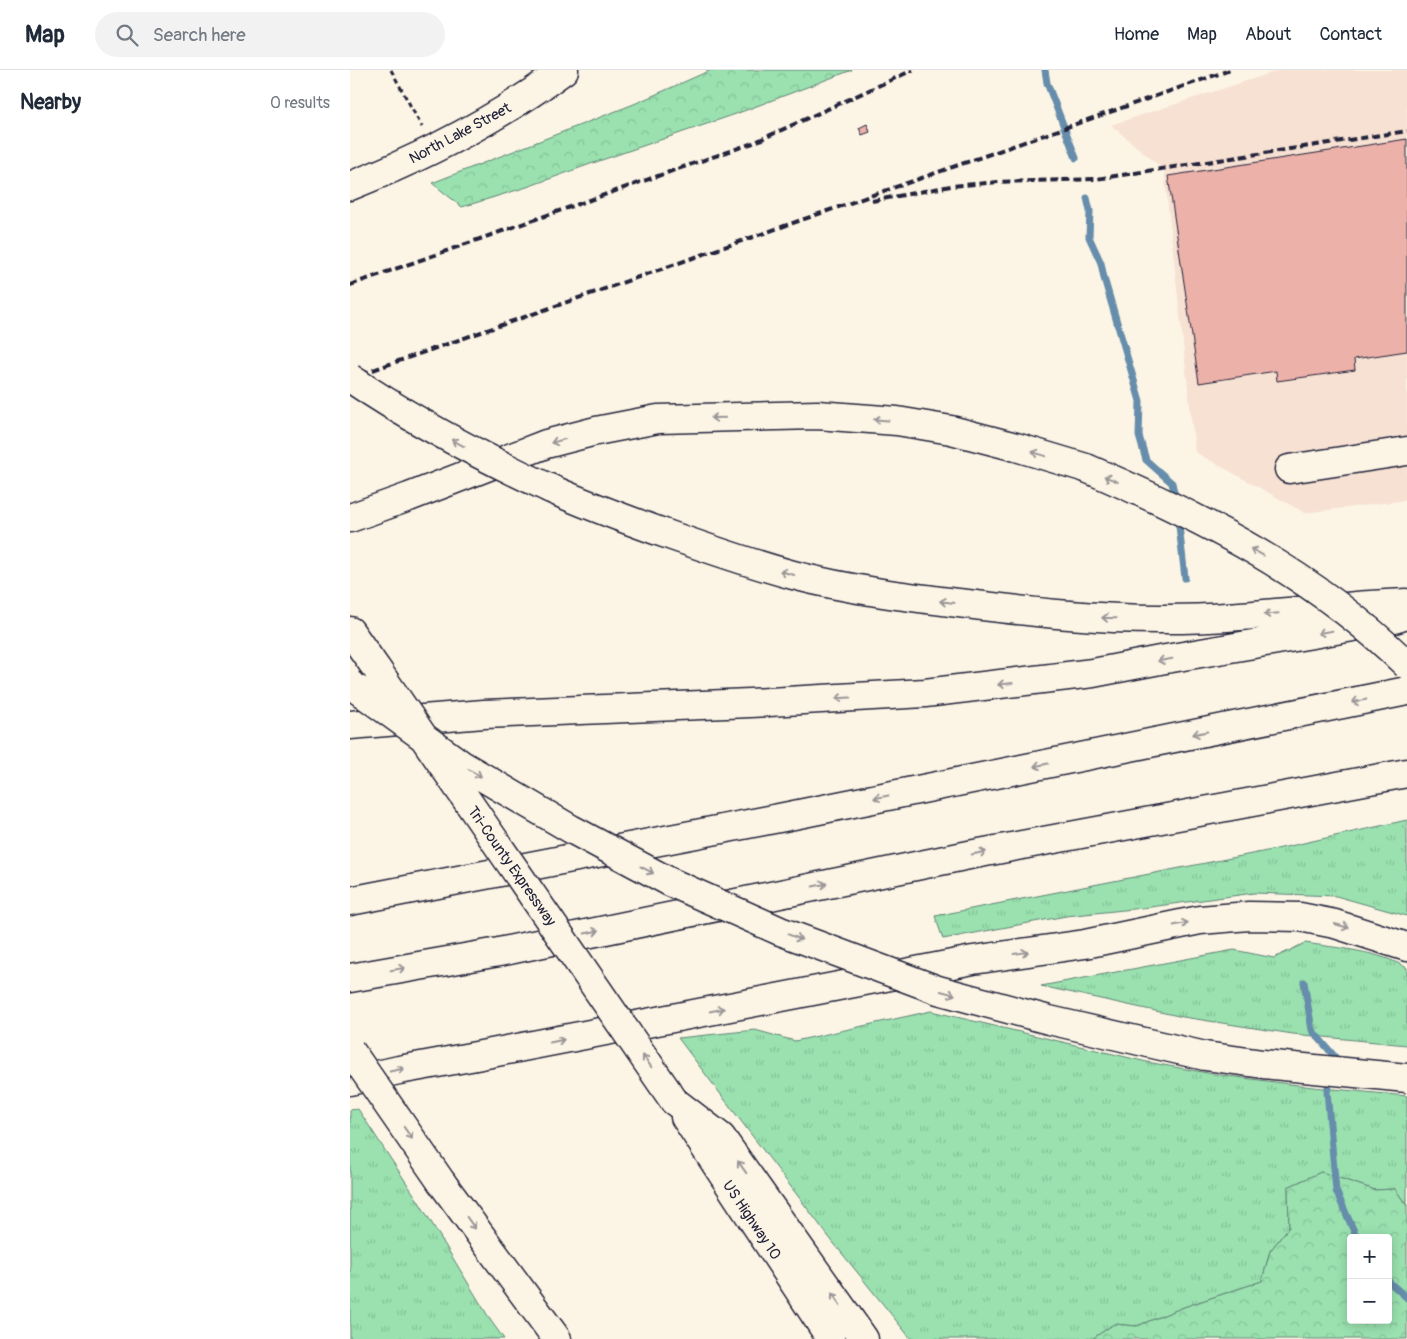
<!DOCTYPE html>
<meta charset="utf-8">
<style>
body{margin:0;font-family:Pangolin,sans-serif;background:#f2f2f3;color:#1f2937}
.controls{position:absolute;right:15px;bottom:15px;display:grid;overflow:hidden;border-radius:5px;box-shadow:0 2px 12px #0003}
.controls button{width:45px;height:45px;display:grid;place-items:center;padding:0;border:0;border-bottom:1px solid #e0e1e3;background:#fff;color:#1f2937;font:25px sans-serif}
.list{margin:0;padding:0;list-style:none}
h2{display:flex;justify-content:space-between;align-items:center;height:65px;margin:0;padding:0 20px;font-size:21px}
h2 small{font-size:16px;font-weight:400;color:#747a83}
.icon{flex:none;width:28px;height:28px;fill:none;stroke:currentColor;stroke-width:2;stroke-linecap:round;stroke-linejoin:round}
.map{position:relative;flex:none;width:1057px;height:1269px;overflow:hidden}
header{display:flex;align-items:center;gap:30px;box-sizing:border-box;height:70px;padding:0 25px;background:#fff;border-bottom:1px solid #e0e1e3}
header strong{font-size:24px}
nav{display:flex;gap:28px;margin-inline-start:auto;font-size:18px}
.search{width:350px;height:45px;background:#f2f2f3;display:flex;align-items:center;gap:12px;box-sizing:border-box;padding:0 18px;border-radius:28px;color:#747a83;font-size:19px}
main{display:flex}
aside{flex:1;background:#fff}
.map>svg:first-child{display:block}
.built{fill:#f7e1d3}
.grass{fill:url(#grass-tufts);stroke:#5e8275}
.forest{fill:url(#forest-crowns);stroke:#5e8275;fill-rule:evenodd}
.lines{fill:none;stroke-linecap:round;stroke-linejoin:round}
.stream{stroke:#668dab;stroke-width:7}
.building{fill:#ecb1a9;stroke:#22223b}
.minor-casing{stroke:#22223b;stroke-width:31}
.highway-casing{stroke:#22223b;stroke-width:31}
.path{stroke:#22223b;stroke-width:3;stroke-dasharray:5 4;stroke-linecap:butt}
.minor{stroke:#fcf5e5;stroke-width:28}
.highway{stroke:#fcf5e5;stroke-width:28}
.rail{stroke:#22223b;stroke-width:4;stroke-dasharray:8 4;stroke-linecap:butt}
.highway-bridge-casing{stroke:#22223b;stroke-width:31;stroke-linecap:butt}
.highway-bridge{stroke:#fcf5e5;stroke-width:28}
.oneway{stroke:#9a9698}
.labels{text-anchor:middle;stroke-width:4;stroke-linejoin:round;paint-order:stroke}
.street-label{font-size:15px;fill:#22223b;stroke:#fcf5e5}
</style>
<header>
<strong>Map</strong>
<div class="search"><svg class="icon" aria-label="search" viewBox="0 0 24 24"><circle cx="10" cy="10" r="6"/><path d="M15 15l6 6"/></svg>Search here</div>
<nav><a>Home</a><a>Map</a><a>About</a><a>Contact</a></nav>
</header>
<main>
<aside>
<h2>Nearby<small>0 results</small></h2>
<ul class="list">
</ul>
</aside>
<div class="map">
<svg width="1057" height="1269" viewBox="0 0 1057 1269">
<defs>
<pattern id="grass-tufts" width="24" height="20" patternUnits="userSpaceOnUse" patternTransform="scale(1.25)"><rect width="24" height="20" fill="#9ae1af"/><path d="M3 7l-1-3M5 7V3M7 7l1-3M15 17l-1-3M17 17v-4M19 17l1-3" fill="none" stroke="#84c197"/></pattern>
<pattern id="forest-crowns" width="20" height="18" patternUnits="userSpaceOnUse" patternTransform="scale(1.25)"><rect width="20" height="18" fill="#9ae1af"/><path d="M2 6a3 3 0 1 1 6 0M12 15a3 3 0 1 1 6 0" fill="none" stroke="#84c197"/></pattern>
</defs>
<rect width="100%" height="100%" fill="#fcf5e5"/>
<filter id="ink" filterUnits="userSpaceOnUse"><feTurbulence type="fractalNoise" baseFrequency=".02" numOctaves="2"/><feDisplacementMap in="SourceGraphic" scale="10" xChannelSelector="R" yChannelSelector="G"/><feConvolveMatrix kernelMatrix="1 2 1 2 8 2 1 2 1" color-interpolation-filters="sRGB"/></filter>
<g filter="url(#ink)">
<!-- built -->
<path class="built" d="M930 0H1057V430L955 443 845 382 814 100 761 55Z"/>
<!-- grass -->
<path class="grass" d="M1057 750V846L986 826 904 823 793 838 716 846 593 869 585 846 922 780Z
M955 873C987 878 1030 881 1057 898V975L943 964 833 947 691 916 884 880 924 888Z
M581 941 797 992 863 1004 963 1017 1057 1026V1136L1045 1119 1025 1120 971 1102 938 1117 939 1157 920 1181 912 1211 834 1237 787 1256 764 1254 742 1269H561L482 1171 328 968 405 960 445 971Z
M8 1039 69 1132 141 1251 154 1269H0V1040Z"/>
<!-- forest -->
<path class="forest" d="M361 0H502L383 45 246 92 177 117 112 137 82 113 284 34Z
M971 1102 1025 1120 1045 1119 1057 1136V1269H742L764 1254 787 1256 834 1237 912 1211 920 1181 939 1157 938 1117ZM1001 1168H1038V1250H1001Z"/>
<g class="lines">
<!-- stream -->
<path class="stream" d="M695 0 697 13 726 88
M737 128 740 141 739 167 751 193 754 208 790 331 789 366 796 390 822 413 826 431
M828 447 835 508
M954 912 962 960 985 987 983 995
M981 1006 977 1021 986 1121 1007 1168
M1038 1211 1057 1228"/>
</g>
<!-- building -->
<path class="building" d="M517 54 520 62 512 65 509 58Z
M1057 69V281L1004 289 1005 300 927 311 926 301 849 313 818 106Z"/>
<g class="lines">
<!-- minor casing -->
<g class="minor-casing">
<path id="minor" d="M0 116C76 86 149 48 214 0
M939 399 1057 381"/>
</g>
<!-- highway casing -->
<g class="highway-casing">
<path id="highway" d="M199 418C239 436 280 451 322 466 362 480 402 494 443 505 500 520 558 527 617 534 681 542 745 549 810 549 892 550 973 536 1056 533
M0 448 59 427 196 374 246 361 308 349 467 345 547 351 601 360 666 377 736 398
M0 561 28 601
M0 655 134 644 400 633 575 623 743 603 810 590 1038 551 1057 545
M0 831 434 747 1057 621
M0 908 149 882 619 785 1057 703
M0 1011 49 1000 126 986 623 890 735 874 850 850 899 846 950 847 985 854 1057 877
M324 1031 371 1067 514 1269
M335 1047 481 1269
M92 1113 207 1269"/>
</g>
<!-- path -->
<path class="path" d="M41 0 72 57"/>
<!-- minor -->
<use href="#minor" class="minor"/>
<!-- highway -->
<use href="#highway" class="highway"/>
<!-- rail -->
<path class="rail" d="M522 131 601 116 648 112 746 109 1057 61
M0 215 319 102 403 73 563 0
M0 308 880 0"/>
<!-- highway-bridge casing -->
<g class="highway-bridge-casing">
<path id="highway-bridge" d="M0 308C63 351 130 386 199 418
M736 398C852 447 967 506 1057 595
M28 601 324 1031
M0 614 112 695 221 759 320 812 430 861 588 920 699 950 855 986 913 994 1057 1008
M0 980 92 1113"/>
</g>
<!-- highway-bridge -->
<use href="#highway-bridge" class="highway-bridge"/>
</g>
<!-- one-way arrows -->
<defs><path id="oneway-shaft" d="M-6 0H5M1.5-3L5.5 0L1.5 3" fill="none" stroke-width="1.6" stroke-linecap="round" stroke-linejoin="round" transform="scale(1.25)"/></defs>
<g class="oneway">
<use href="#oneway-shaft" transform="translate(368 348) rotate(179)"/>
<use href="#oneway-shaft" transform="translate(531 350) rotate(-176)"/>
<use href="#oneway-shaft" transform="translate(208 371) rotate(165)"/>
<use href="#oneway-shaft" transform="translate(108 373) rotate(-152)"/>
<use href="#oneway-shaft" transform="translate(689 384) rotate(-163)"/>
<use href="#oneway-shaft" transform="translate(761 409) rotate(-157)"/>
<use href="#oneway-shaft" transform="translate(907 482) rotate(-151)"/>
<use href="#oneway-shaft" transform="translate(437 503) rotate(-164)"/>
<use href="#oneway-shaft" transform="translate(597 532) rotate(-173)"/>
<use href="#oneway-shaft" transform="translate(921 544) rotate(175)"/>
<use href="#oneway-shaft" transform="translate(759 548) rotate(-178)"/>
<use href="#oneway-shaft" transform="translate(975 562) rotate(170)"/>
<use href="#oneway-shaft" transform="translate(815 590) rotate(170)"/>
<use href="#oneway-shaft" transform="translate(655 614) rotate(173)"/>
<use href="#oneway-shaft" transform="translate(493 628) rotate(177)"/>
<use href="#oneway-shaft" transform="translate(1009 631) rotate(169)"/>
<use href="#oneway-shaft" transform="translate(850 663) rotate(169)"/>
<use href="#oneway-shaft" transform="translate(691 695) rotate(169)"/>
<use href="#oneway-shaft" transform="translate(125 703) rotate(30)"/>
<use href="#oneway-shaft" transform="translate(531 727) rotate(169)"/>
<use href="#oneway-shaft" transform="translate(629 783) rotate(-11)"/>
<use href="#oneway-shaft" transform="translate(297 800) rotate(28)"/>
<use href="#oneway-shaft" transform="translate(470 815) rotate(-12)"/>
<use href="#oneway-shaft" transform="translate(831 854) rotate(-12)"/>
<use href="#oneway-shaft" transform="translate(992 856) rotate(16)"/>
<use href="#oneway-shaft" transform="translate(242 862) rotate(-12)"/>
<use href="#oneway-shaft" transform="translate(445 867) rotate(21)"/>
<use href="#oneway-shaft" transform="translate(671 883) rotate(-8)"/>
<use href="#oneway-shaft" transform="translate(48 899) rotate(-10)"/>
<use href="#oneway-shaft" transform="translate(598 923) rotate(15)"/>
<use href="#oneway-shaft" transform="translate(367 940) rotate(-11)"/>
<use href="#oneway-shaft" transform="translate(207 971) rotate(-11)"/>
<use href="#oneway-shaft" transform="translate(297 991) rotate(-125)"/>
<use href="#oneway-shaft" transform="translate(47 1000) rotate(-12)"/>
<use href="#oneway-shaft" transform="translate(58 1063) rotate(55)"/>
<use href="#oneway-shaft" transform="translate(392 1097) rotate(-125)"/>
<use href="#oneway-shaft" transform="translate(121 1153) rotate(54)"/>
<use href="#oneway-shaft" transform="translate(486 1229) rotate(-125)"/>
</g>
</g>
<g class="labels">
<!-- street labels -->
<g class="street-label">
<text transform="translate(110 63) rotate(-28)" y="5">North Lake Street</text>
<text transform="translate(162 796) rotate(55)" y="5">Tri-County Expressway</text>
<text transform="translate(402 1150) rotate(56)" y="5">US Highway 10</text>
</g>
</g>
</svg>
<div class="controls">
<button>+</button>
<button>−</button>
</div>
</div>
</main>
